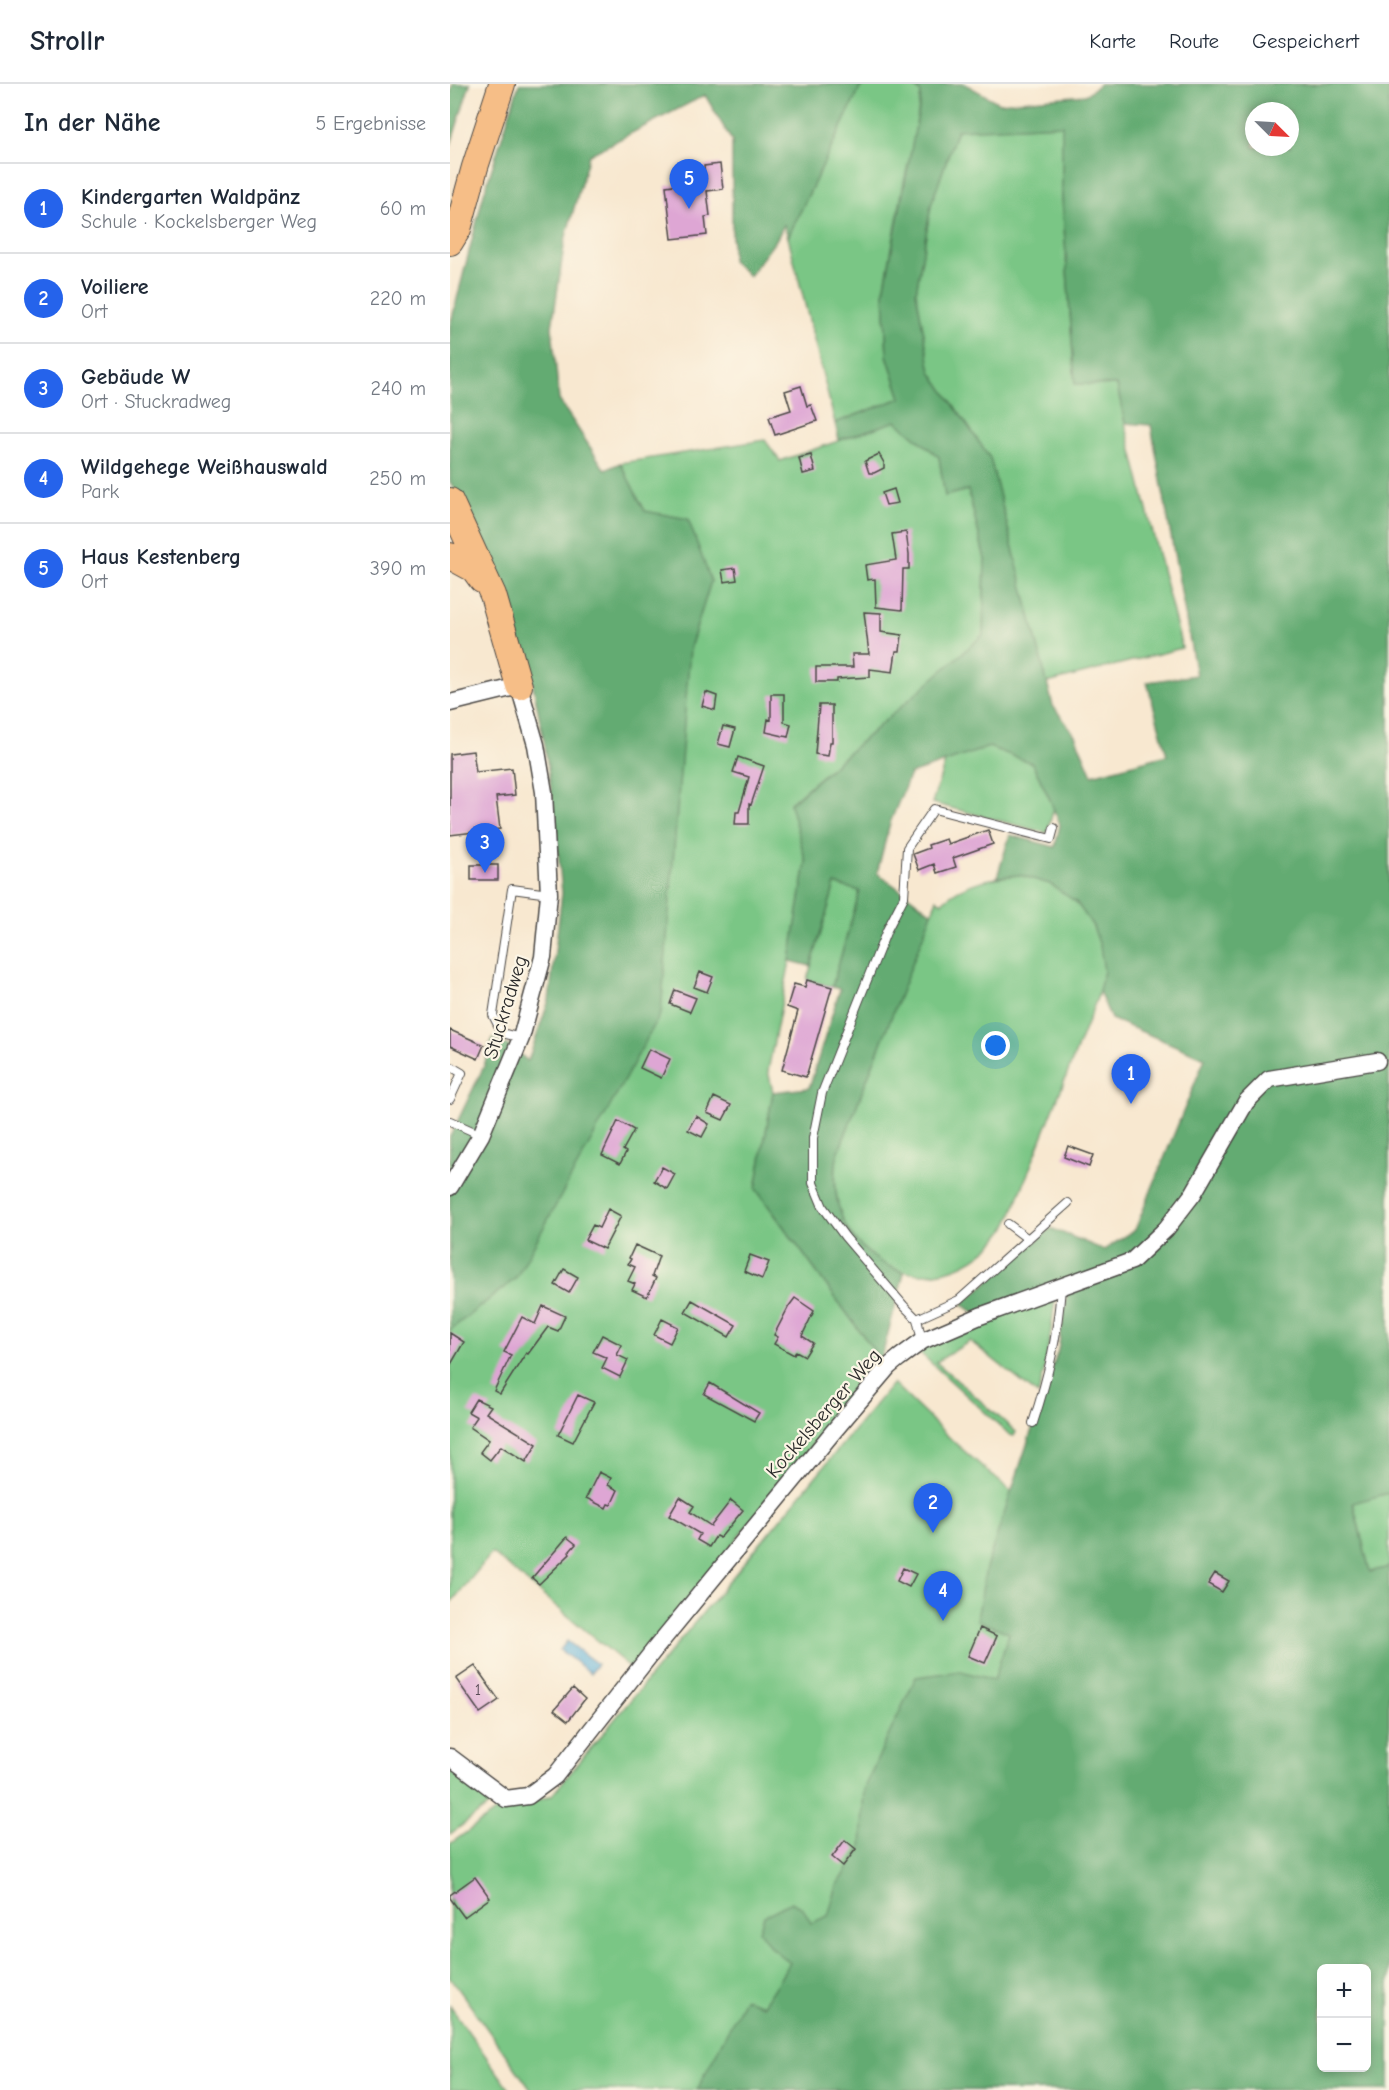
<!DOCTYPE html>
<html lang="de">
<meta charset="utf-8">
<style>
body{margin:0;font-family:"Comic Neue",sans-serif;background:#f6f6f7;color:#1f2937}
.controls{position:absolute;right:18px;bottom:18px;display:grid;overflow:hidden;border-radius:9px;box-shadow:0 3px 9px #0003}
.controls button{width:54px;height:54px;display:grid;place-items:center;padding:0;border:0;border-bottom:2px solid #e0e1e3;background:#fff;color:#1f2937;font:30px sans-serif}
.compass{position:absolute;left:795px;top:18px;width:54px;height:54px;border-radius:50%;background:#fff;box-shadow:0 3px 9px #0003;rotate:114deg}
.you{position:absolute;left:546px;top:962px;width:21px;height:21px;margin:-15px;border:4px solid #fff;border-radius:50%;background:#1a73e8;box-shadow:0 0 0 9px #1a73e833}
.badge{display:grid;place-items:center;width:39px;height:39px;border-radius:50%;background:#2563eb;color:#fff;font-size:20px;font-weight:700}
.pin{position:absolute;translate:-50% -50px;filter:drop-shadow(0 2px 3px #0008)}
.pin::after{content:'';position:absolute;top:32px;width:21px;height:18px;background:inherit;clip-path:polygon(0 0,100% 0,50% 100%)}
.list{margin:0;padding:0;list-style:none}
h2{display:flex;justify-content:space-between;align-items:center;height:78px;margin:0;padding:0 24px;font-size:26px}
h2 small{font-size:20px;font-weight:400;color:#747a83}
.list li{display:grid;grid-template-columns:39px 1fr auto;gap:18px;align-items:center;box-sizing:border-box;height:90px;padding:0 24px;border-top:2px solid #e0e1e3}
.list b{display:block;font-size:22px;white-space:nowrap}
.list p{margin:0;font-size:20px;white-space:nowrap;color:#747a83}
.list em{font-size:20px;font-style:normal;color:#747a83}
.map{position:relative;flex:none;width:939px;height:2006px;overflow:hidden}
header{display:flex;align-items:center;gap:36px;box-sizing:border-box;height:84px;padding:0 30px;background:#fff;border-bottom:2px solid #e0e1e3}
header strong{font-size:28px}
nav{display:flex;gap:33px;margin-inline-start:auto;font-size:21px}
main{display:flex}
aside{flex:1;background:#fff}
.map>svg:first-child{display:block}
.green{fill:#7ac685;stroke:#527858;stroke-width:1.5}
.forest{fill:#63ab72;stroke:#476b4e;stroke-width:1.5;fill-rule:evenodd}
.water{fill:#5db0d9;stroke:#446e82;stroke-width:1.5}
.building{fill:#dea6d4}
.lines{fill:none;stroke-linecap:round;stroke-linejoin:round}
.service-casing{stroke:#4a4744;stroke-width:10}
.minor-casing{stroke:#4a4744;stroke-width:19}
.primary-casing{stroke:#4a4744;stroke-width:28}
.service{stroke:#fff;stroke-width:8}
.minor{stroke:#fff;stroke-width:16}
.primary{stroke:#f6be87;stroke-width:26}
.labels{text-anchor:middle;stroke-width:4.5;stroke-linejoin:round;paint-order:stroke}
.number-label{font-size:16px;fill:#584a55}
.street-label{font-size:20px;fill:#2b2b2b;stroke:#fcf5e5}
</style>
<header>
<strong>Strollr</strong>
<nav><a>Karte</a><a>Route</a><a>Gespeichert</a></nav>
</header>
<main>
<aside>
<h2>In der Nähe<small>5 Ergebnisse</small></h2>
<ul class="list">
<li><span class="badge">1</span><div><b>Kindergarten Waldpänz</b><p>Schule · Kockelsberger Weg</p></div><em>60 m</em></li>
<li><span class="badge">2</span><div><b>Voiliere</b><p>Ort</p></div><em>220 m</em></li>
<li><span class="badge">3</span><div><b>Gebäude W</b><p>Ort · Stuckradweg</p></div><em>240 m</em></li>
<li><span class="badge">4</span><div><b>Wildgehege Weißhauswald</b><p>Park</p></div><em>250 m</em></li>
<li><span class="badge">5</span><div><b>Haus Kestenberg</b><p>Ort</p></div><em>390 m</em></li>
</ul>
</aside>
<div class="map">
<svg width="939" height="2006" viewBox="0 0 939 2006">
<rect width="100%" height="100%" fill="#fcf5e5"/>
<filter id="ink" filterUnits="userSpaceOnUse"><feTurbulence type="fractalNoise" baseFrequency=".0167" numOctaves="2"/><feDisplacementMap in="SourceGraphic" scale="12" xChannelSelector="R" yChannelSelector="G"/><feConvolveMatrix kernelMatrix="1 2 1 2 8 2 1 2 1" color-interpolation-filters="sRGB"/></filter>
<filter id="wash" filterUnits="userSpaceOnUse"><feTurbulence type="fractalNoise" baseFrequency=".008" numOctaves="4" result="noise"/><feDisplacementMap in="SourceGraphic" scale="24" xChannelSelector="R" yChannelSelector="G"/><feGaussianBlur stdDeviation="1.35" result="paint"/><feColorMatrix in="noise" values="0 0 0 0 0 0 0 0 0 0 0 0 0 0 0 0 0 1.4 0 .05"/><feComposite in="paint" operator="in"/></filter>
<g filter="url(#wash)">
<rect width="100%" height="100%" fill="#f8e8d0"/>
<!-- green -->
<path class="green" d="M415 0H462L471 9 463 60 454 98 434 207 437 271 451 314 385 339 338 153 410 4Z
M613 41 612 113 625 300 667 301 675 339 732 564 597 599 540 374 481 288 466 208 481 121 507 45Z
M446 337 489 373 495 412 518 406 535 475 533 552 340 719 356 778 340 877 318 987 323 1008 306 1105 431 1276 182 1585 42 1469 0 1520V1246L66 1194 240 564 261 497 195 427 170 379 315 356 330 377Z
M539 663 582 679 604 724 597 749 482 719 495 678Z
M569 791C579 794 590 796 600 800 632 815 654 852 654 887 653 896 649 906 647 914L558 1140C529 1187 467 1208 421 1171 412 1164 401 1154 396 1144 385 1124 384 1094 387 1072L487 815 492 818C514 798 540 794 569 791Z
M385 800 410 807 382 903 357 896Z
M603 1212 605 1215C601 1248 597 1279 588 1311L520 1257 486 1278 566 1348 564 1352 560 1351 468 1267 525 1240Z
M617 1212 761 1470 590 2006H81L0 1893V1760L58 1719H79L102 1711 443 1299 505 1359 563 1409 608 1267Z
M939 1409V1483L920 1488 903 1418Z
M0 1686 44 1718 0 1750Z
M0 1922 60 2006H0Z"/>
<!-- forest -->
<path class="forest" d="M3 0H20L0 63V10Z
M69 0H415L410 4 338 153 334 141 326 156 299 192 282 177V57L255 11 139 71 115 156 102 243 109 316 155 386 170 379 195 427 238 435 261 497 240 564 211 929 66 1194 0 1246V1053L34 982 42 954 61 963 78 977 99 916 112 809 105 734 94 657 81 591 52 508 0 397V242L34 109Z
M462 0H515L549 19 635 11 650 0H939V1409L903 1419 920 1488 939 1483V2006H247L294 1915 313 1921 340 1879 321 1864 309 1847 314 1832 341 1818 353 1824 361 1839 378 1832 387 1802 411 1765 414 1704 466 1593 511 1587 544 1596 559 1549 527 1536 536 1484 608 1267 617 1212 613 1199 526 1230 512 1220 601 1144 654 1166 685 1146 755 974 661 935 649 907 654 887 650 862 643 842 627 819 600 800 569 791 547 793 560 751 605 763 610 741 599 713 582 679 539 663 460 690 440 739 427 789 482 829 387 1072C378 1128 401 1169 454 1189L431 1276 306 1105 323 1008 359 1004 390 905 382 903 410 807 385 800 361 882 340 877 356 778 340 720 533 551 535 475 518 406 495 412 489 373 446 337 389 356 385 339 451 314 437 271 434 207 470 20 471 9ZM804 27H840V63H804ZM612 41V113L625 300 667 301 675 339 701 341 746 591 697 598 717 671 642 691 625 651 603 622 540 374 481 288 466 208 481 121 507 46ZM872 1884H916V1984H872Z"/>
<!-- water -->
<path class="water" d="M117 1557 147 1580 140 1589 110 1566Z"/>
<g id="blocks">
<!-- building -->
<path class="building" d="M270 80 273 105 257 107 260 132 255 133 257 151 222 155 216 102 255 97 254 82Z
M351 302 357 322 361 321 367 337 325 351 319 333 341 326 335 307Z
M429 370 434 379V384L424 389H419L415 377Z
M361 371 365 387 353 390 349 374Z
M444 405 448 419 436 421 432 409Z
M456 448 459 470V485H453L452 526 426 523 425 495 417 496 415 481 446 476 442 450Z
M285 484 287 496 274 498 272 486Z
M414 528 431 529V548L452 551 450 567H446L443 588 420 585V593L387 595V598H366V583H403L402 570H419Z
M256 608 267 612 265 626 252 622Z
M321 610H334V638L341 640 338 653 316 648 318 635 321 636Z
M369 621H382V658H380L378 672 365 670Z
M273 642 285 645 280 663 268 660Z
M23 667 26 688 62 684 65 711 46 713 50 745 0 751V670Z
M288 673 314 682 301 721 299 720V740H285L286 728H289L299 693 283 688Z
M538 746 543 760 503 774 506 783 487 789 484 780 469 786 463 770 479 764 478 761 496 755 498 760Z
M21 781H48V796H21Z
M250 888 263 893 257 908 244 903Z
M357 896 382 903 356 993 332 986 348 927 337 923 344 900 355 903Z
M225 906 246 914 240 928 220 920Z
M0 946 34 961 28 975 0 962Z
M199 965 220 975 211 994 190 984Z
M264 1013 281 1021 273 1036 257 1029Z
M246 1032 259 1040 252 1053 238 1046Z
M168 1037 184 1046 173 1066 176 1068 170 1080 152 1071Z
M618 1062 643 1071 639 1083 614 1073Z
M212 1083 225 1090 217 1105 204 1097Z
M158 1125 171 1132 154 1165 135 1156 143 1141 149 1144Z
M185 1161 209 1172 202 1192 206 1194 197 1213 182 1206 185 1200 178 1197 185 1183 178 1180 181 1175 179 1174Z
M300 1171 319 1178 312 1195 294 1187Z
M114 1185 128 1193 119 1209 105 1201Z
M345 1214 364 1227 352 1252 363 1259 355 1272 346 1267 344 1271 324 1260 328 1253 324 1251 339 1222Z
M242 1216 286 1241 279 1253 235 1228Z
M93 1222 115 1232 108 1247 98 1243 78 1270 76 1269 50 1310 44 1307 61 1271 54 1268 72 1233 85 1240Z
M212 1235 228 1243 220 1259 204 1251Z
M0 1249 14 1258 0 1282Z
M152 1251 172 1261 167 1271 178 1276 170 1293 152 1284 157 1274 143 1268Z
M260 1299 309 1329 304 1337 254 1310Z
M128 1311 144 1318 123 1358 108 1351Z
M26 1315 41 1322 36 1329 87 1360 76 1378 51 1362 40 1376 30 1368 39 1356 20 1343 27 1333 18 1328Z
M149 1388 161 1394 158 1401 168 1406 161 1421 158 1420 156 1424 136 1414Z
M230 1413 244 1422 240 1428 261 1442 281 1416 293 1426 270 1454 266 1452 259 1463 247 1456 250 1450 219 1432Z
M117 1453 126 1460 119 1468 120 1470 89 1500 82 1494Z
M453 1484 466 1490 459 1503 447 1497Z
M765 1489 779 1497 772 1508 758 1500Z
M530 1544 547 1552 535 1579 518 1572Z
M25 1582 49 1616 30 1629 6 1595Z
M123 1604 135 1615 118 1637 104 1626Z
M395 1756 406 1765 393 1782 382 1773Z
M25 1793 40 1814 14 1833 0 1814V1811Z"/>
</g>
</g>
<g filter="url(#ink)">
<use href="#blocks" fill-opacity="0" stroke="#4a4744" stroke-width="1.5"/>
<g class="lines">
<!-- service casing -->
<g class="service-casing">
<path id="service" d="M71 954 52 949 43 931 62 805 99 810
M0 982 12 989 0 1015
M0 1037 31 1051
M558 1140 578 1155
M467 1235 509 1216 618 1119
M472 1257 467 1235 454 1222 395 1153 373 1123 363 1099V1054L372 1009 437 846 454 813 457 764 484 725 601 755 604 744
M583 1339C599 1290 607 1255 611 1204"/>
</g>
<!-- minor casing -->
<g class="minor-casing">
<path id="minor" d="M0 619 69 602 86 661 94 708 99 810 93 873 71 954 31 1051 0 1103
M0 1673 56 1715 78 1712 105 1692 204 1566 383 1348 438 1283 449 1274 472 1257 530 1232 682 1177 716 1145 743 1110 796 1018 819 995 927 977"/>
</g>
<!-- primary casing -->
<g class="primary-casing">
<path id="primary" d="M0 158 8 145 25 83 52 0
M0 417 43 511 69 602
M0 472 24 485 32 496"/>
</g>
<!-- service -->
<use href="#service" class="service"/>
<!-- minor -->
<use href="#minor" class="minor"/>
<!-- primary -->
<use href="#primary" class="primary"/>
</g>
</g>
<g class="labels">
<!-- number labels -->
<g class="number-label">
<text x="28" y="1611">1</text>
</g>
<!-- street labels -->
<g class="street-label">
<text transform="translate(55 923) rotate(-73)" y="7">Stuckradweg</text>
<text transform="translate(373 1329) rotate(-49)" y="7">Kockelsberger Weg</text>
</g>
</g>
</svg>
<div class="controls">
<button>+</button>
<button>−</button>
</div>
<svg class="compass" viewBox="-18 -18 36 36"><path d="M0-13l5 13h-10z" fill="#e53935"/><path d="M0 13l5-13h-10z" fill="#747a83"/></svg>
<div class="you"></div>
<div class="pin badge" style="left:681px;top:1020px">1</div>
<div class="pin badge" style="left:483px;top:1449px">2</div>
<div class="pin badge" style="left:35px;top:789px">3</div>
<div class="pin badge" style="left:493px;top:1537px">4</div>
<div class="pin badge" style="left:239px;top:125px">5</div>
</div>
</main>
